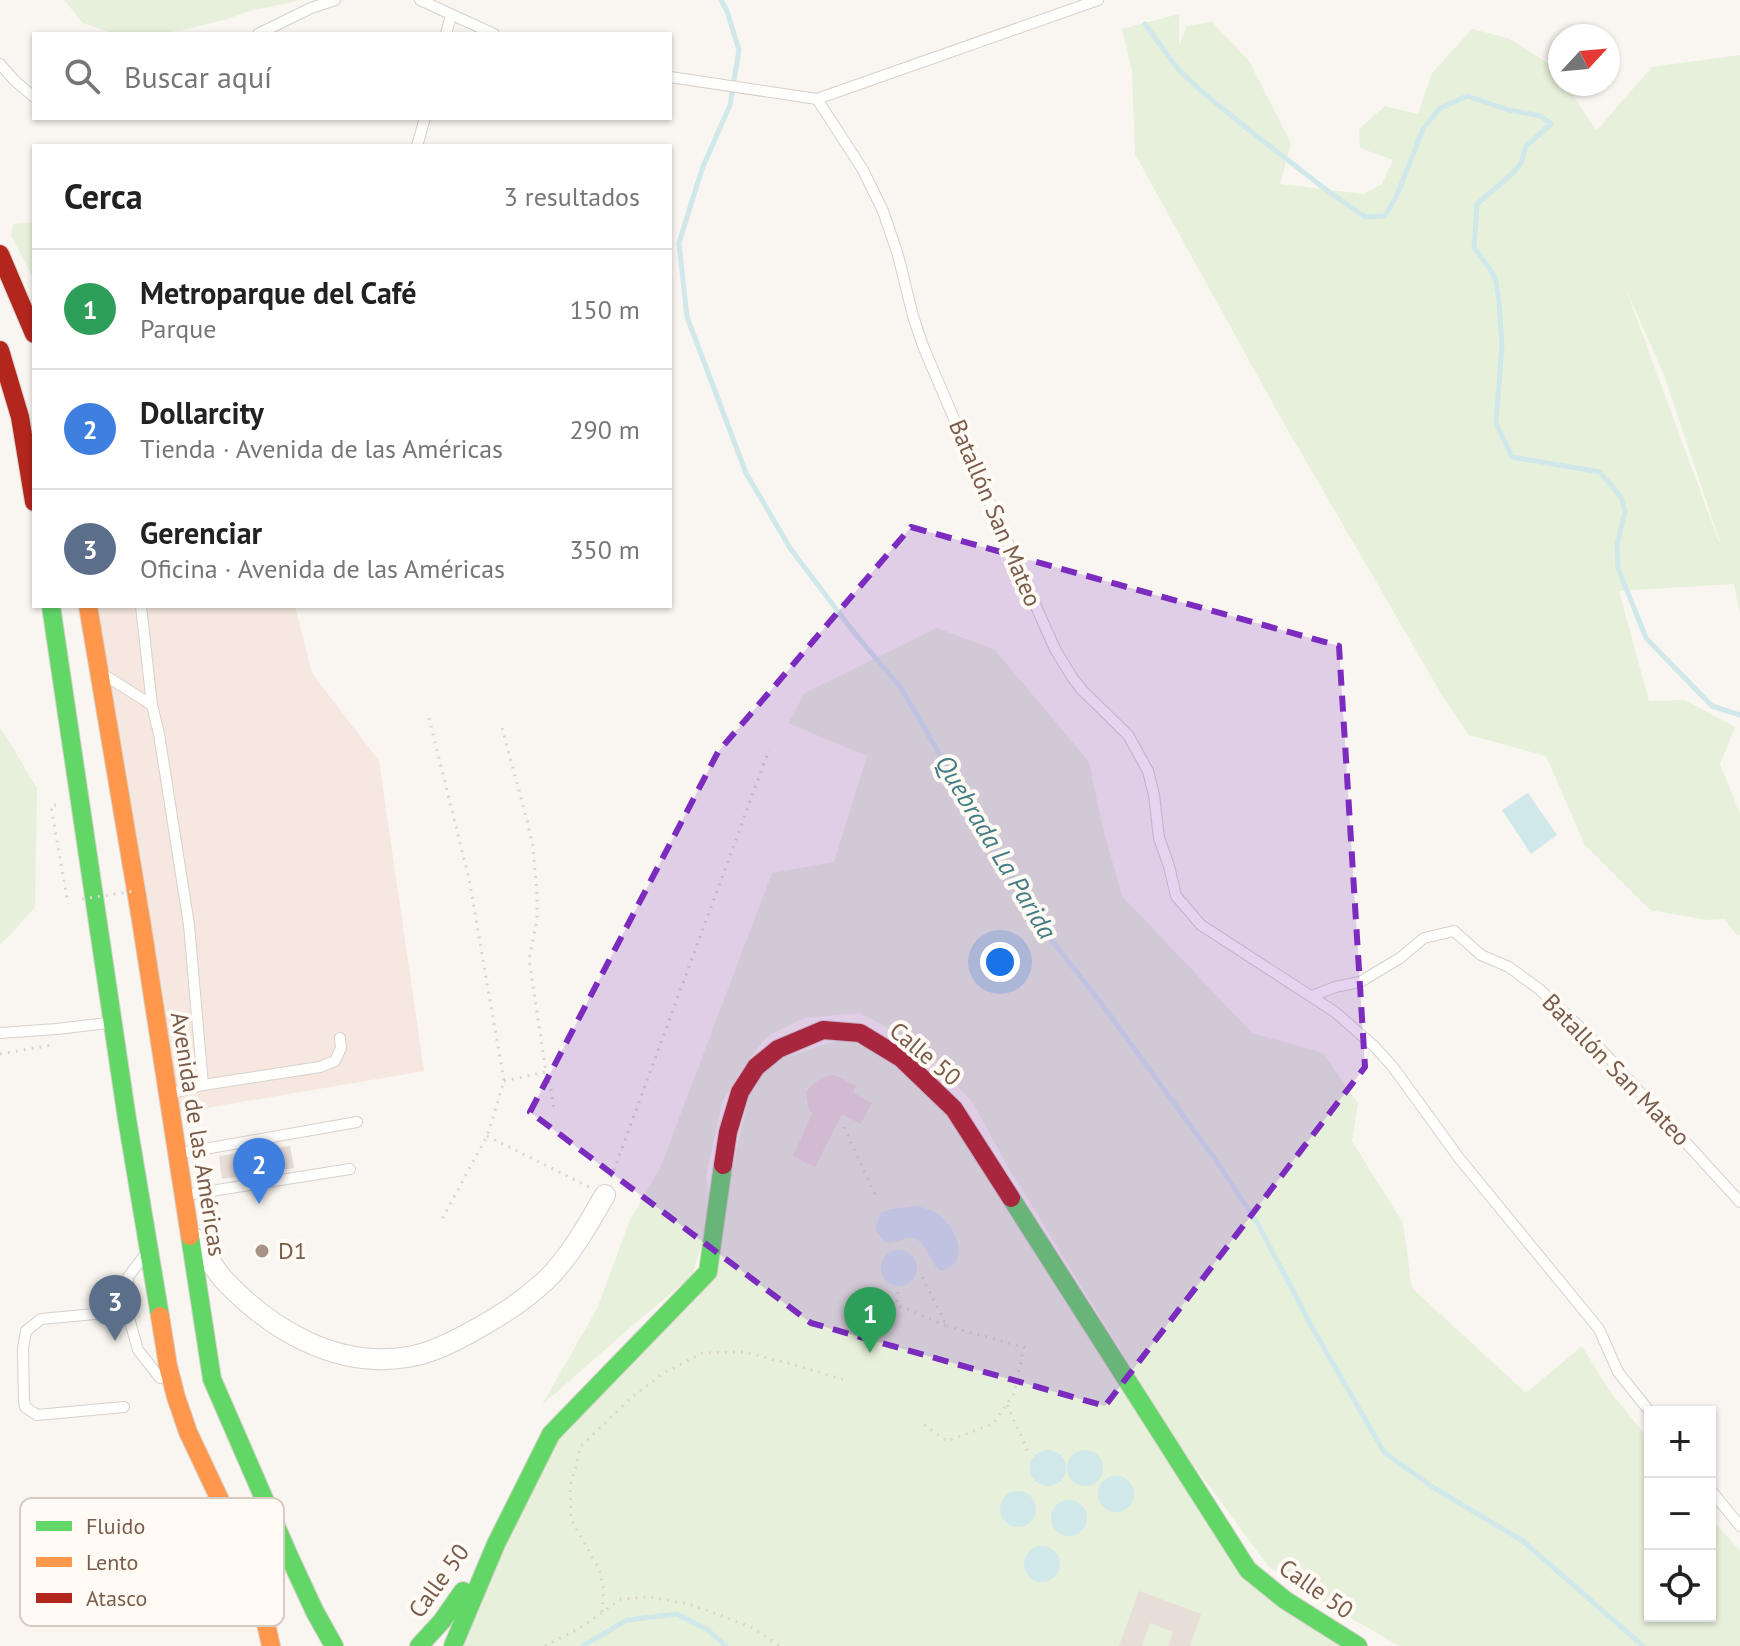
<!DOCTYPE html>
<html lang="es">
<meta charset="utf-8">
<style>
body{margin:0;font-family:"PT Sans",sans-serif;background:#f2f2f2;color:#222}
.controls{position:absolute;right:24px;bottom:24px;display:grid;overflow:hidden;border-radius:0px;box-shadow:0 2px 6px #0004}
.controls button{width:72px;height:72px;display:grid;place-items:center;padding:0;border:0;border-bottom:2px solid #e0e0e0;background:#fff;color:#222;font:40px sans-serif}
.compass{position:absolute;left:1548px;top:24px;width:72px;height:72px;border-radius:50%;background:#fff;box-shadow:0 2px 6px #0004;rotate:64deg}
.you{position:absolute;left:1000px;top:962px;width:28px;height:28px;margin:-20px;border:6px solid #fff;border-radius:50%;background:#1a73e8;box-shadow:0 0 0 12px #1a73e833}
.badge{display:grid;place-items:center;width:52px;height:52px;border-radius:50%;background:#5d544f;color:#fff;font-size:26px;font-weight:700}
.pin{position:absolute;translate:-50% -66px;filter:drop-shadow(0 2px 4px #0008)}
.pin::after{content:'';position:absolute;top:42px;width:28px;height:24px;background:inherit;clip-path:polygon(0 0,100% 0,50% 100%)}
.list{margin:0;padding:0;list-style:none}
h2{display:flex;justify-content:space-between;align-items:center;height:104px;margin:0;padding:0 32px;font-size:34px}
h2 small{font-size:26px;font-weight:400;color:#767676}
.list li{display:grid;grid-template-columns:52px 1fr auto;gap:24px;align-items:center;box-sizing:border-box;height:120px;padding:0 32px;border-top:2px solid #e0e0e0}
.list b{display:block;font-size:30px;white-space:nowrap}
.list p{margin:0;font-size:26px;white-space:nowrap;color:#767676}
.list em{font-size:26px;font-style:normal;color:#767676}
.icon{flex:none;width:44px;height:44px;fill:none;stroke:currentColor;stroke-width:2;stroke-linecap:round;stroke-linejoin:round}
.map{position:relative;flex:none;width:1740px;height:1646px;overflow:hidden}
.search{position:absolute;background:#fff;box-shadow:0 2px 6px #0004;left:32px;top:32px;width:640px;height:88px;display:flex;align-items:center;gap:20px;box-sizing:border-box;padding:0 28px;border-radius:0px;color:#767676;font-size:30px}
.panel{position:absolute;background:#fff;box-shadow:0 2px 6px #0004;left:32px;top:144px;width:640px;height:464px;border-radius:0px}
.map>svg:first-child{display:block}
.commercial{fill:#f6e8e1}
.green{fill:#e7f0db;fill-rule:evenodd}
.water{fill:#d0e8ea}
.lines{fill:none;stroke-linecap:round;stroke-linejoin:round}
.stream{stroke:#d0e8ea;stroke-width:5}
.building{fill:#e6ded7}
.lane-casing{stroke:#d7d1cb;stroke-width:12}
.street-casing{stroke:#d7d1cb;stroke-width:22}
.fast-casing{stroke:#d9d2cb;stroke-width:20}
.slow-casing{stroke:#d9d2cb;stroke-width:20}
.jam-casing{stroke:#d9d2cb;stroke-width:20}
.path{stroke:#dcd5d0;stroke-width:3;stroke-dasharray:2 6;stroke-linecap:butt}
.lane{stroke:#fefefd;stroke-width:10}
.street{stroke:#fefefd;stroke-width:20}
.fast{stroke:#63d668;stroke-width:18}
.slow{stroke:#ff974d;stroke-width:18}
.jam{stroke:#b3261e;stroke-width:18}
.path-bridge{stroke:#dcd5d0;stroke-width:3;stroke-dasharray:2 6;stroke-linecap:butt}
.marked{fill:#7b2cbf;fill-opacity:0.2;stroke:#7b2cbf;stroke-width:6;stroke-dasharray:16 10;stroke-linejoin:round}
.poi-dot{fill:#a69286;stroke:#fffaf3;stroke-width:3}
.labels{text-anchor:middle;stroke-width:8;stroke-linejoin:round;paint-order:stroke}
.street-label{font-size:24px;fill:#7a5c4d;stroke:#fffaf3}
.poi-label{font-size:24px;fill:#7a5c4d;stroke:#fffaf3;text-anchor:start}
.water-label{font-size:26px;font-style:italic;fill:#437c86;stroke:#fffaf3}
.key{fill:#fffaf3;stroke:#d7cbc1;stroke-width:2}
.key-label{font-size:22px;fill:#7a5c4d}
</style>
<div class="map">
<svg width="1740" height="1646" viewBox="0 0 1740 1646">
<rect width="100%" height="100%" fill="#f9f5f0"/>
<!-- commercial -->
<path class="commercial" d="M88 606H295L312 673 379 761 424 1071 171 1114Z"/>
<!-- green -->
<path class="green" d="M64 0H302L249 11 227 19 186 29 157 34H114L83 23Z
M1179 14V45L1187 26 1212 22 1249 61 1291 143 1280 184 1364 194 1382 184 1393 160 1360 148 1359 129 1385 106 1418 114 1432 73 1472 29 1508 38 1556 68 1560 75V84H1566L1596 131 1652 67 1740 55V613L1734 584 1619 591 1649 701 1685 700 1735 727 1720 764 1740 814V935L1736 934 1725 919 1708 920 1650 910 1585 845 1546 756 1469 735 1442 695 1282 420 1135 154 1132 71 1122 29ZM1625 287 1664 375 1720 542H1719Z
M34 222V280L11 235 13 224Z
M937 628 995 650 1089 762 1102 825 1122 896 1252 1033 1323 1053 1358 1103 1352 1141 1403 1223 1412 1288 1526 1393 1582 1346 1609 1390 1650 1441V1616H1710V1517L1740 1551V1646H1399L1317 1598 1268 1566 1177 1442 1008 1167 973 1103 919 1044 860 1013 804 1018 766 1037 738 1074 722 1103 706 1176 711 1214 692 1276 633 1325 542 1405 597 1309 630 1220 661 1166 772 873 834 862 867 756 788 723 805 693Z
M0 727 37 788 35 907 10 935 0 944Z
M860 1033 954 1109 1233 1544 1358 1646H453L551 1434 708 1272 756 1067Z"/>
<!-- water -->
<path class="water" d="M1528 793 1557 835 1531 854 1502 810Z
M915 1206C926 1208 936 1211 944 1219 959 1235 969 1264 941 1271 928 1262 927 1240 912 1238 903 1238 895 1243 886 1243L875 1230 880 1213 892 1209Z
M881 1268a18 18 0 1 1 36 0a18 18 0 1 1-36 0Z
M1030 1468a18 18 0 1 1 36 0a18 18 0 1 1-36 0Z
M1067 1468a18 18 0 1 1 36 0a18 18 0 1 1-36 0Z
M1098 1494a18 18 0 1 1 36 0a18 18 0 1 1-36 0Z
M1000 1509a18 18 0 1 1 36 0a18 18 0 1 1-36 0Z
M1051 1518a18 18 0 1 1 36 0a18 18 0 1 1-36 0Z
M1024 1564a18 18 0 1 1 36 0a18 18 0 1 1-36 0Z"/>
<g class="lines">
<!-- stream -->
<path class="stream" d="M721 0 727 11 739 50 730 105 702 169 679 243 687 317 746 473 790 548 852 630 901 688 1039 924 1101 1003 1217 1162 1259 1226 1313 1329 1384 1452 1434 1488 1523 1541 1643 1646
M1145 24 1178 69 1201 91 1244 126 1329 192 1366 217 1385 216 1397 195 1423 129 1439 109 1467 96 1509 110 1541 116 1551 124 1526 146 1521 163 1513 173 1477 204 1474 247 1490 269 1496 281 1499 303 1502 345 1496 423 1512 457 1600 472 1621 497 1625 511 1617 545 1618 568 1646 638 1712 706 1740 715
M583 1646 627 1620 677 1614 708 1630 726 1646"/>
</g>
<!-- building -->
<path class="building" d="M834 1075 856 1086 853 1093 872 1103 861 1124 842 1114 815 1167 793 1156 812 1114 808 1105 806 1092 813 1084 823 1077Z
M290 1146 294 1168 222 1179 219 1156Z
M1139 1591 1201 1614 1190 1646H1168L1173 1632 1150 1623 1142 1646H1119Z"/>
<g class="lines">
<!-- lane casing -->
<g class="lane-casing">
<path id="lane" d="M420 0 494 34
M258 34 311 8 335 0
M446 34 451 15
M0 64 15 81 34 97
M670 77 817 99 1098 0
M817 99 863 170 883 211 898 255 913 316 923 346 993 510 1055 649 1072 677 1082 690 1128 735 1148 771 1154 795 1159 838 1169 866 1176 896 1201 925 1335 1012 1375 1047 1393 1067 1459 1158 1599 1329 1618 1372 1650 1412
M417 146 425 118
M141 606 152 705
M106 676 152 705 159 734 189 925 203 1085 170 1094
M1312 996 1335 987 1360 982 1400 958 1424 938 1454 931 1481 955 1509 967 1539 989 1587 1034 1740 1202
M0 1033 57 1029 107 1023
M203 1085 320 1067 335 1061 341 1048 340 1038
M182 1153 357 1122
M186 1195 350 1169
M144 1256 128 1277 127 1311 138 1350 160 1378
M124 1407 37 1415 25 1407 24 1400 23 1348 26 1331 41 1319 127 1311
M1710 1489 1740 1526"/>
</g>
<!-- street casing -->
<g class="street-casing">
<path id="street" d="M196 1239C205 1252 213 1268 224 1280 271 1330 337 1369 408 1357 431 1353 451 1343 471 1332 497 1318 524 1301 546 1280 570 1257 589 1223 605 1195"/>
</g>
<!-- fast casing -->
<g class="fast-casing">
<path id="fast" d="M51 606 127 1119 160 1316
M1011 1198 1248 1570 1285 1600 1358 1646
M190 1236 212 1379 289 1556 315 1612 334 1646
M419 1646 442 1621 463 1591
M453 1646 496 1544 551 1434 708 1272 723 1165"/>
</g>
<!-- slow casing -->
<g class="slow-casing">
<path id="slow" d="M88 606 141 920 190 1236
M160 1316 168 1366 176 1397 188 1432 228 1517 252 1576 260 1598 271 1646"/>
</g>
<!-- jam casing -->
<g class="jam-casing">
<path id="jam" d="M0 254 34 334
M0 350 20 417 34 502
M723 1165 728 1132 740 1092 756 1067 778 1049 823 1030 860 1033 901 1058 954 1109 1011 1198"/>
</g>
<!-- path -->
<path class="path" d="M429 718 469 879 504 1081 487 1136 441 1221
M502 728 527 820 533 848 537 894V920L529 959 546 1072 551 1090 554 1110
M56 805 51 806 68 904
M0 1054 52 1045
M504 1081 546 1072
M844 1127 876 1197
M487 1136 589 1187
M611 1178 769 750
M898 1292 897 1305 947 1326 922 1277
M1007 1405 1029 1454
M924 1425 947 1441 993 1424 1014 1394 1024 1347 947 1326
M602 1612 604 1590 599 1569 571 1519 570 1488 581 1446 631 1398 662 1374 702 1353 744 1352 806 1368 844 1380
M545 1646 580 1628 621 1599 650 1597 693 1605 753 1628 780 1646"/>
<!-- lane -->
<use href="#lane" class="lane"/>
<!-- street -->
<use href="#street" class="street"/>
<!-- fast -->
<use href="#fast" class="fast"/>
<!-- slow -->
<use href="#slow" class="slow"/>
<!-- jam -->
<use href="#jam" class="jam"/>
<!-- path-bridge -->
<path class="path-bridge" d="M82 899 135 891"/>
</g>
<!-- marked area -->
<path class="marked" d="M911 527 1339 646 1365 1067 1105 1406 811 1323 530 1112 718 752Z"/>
<!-- markers -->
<circle class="poi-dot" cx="262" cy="1251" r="8"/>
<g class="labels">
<!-- street labels -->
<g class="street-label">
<text transform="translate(995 513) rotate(67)" y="8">Batallón San Mateo</text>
<text transform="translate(925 1054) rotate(40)" y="8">Calle 50</text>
<text transform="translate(1616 1070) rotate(46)" y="8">Batallón San Mateo</text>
<text transform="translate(198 1134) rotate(81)" y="8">Avenida de las Américas</text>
<text transform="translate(439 1581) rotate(-54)" y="8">Calle 50</text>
<text transform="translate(1316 1589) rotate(35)" y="8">Calle 50</text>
</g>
<!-- poi labels -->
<g class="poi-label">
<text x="278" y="1259">D1</text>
</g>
<!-- water labels -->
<g class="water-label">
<text transform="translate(996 847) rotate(59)" y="9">Quebrada La Parida</text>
</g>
</g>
<!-- legend -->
<rect x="20" y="1498" width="264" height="128" rx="12" class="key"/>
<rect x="36" y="1521" width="36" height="10" fill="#63d668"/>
<rect x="36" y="1557" width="36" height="10" fill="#ff974d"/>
<rect x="36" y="1593" width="36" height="10" fill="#b3261e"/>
<g class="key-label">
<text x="86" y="1534">Fluido</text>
<text x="86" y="1570">Lento</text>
<text x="86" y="1606">Atasco</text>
</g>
</svg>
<div class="controls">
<button>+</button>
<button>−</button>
<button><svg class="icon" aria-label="locate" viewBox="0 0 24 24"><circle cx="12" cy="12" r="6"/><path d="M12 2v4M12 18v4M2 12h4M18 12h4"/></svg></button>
</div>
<svg class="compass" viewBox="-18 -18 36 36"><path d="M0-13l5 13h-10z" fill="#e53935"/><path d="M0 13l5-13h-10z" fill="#767676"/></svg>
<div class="you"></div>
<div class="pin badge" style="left:870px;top:1353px;background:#2e9e5b">1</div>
<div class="pin badge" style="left:259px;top:1204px;background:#3f7fe0">2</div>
<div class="pin badge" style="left:115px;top:1341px;background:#5c6f8a">3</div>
<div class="search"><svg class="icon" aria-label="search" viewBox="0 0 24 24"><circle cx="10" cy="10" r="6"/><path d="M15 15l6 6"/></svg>Buscar aquí</div>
<section class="panel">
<h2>Cerca<small>3 resultados</small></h2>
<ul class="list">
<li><span class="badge" style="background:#2e9e5b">1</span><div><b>Metroparque del Café</b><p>Parque</p></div><em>150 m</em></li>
<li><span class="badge" style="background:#3f7fe0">2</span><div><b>Dollarcity</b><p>Tienda · Avenida de las Américas</p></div><em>290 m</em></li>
<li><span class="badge" style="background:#5c6f8a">3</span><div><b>Gerenciar</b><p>Oficina · Avenida de las Américas</p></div><em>350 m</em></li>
</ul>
</section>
</div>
